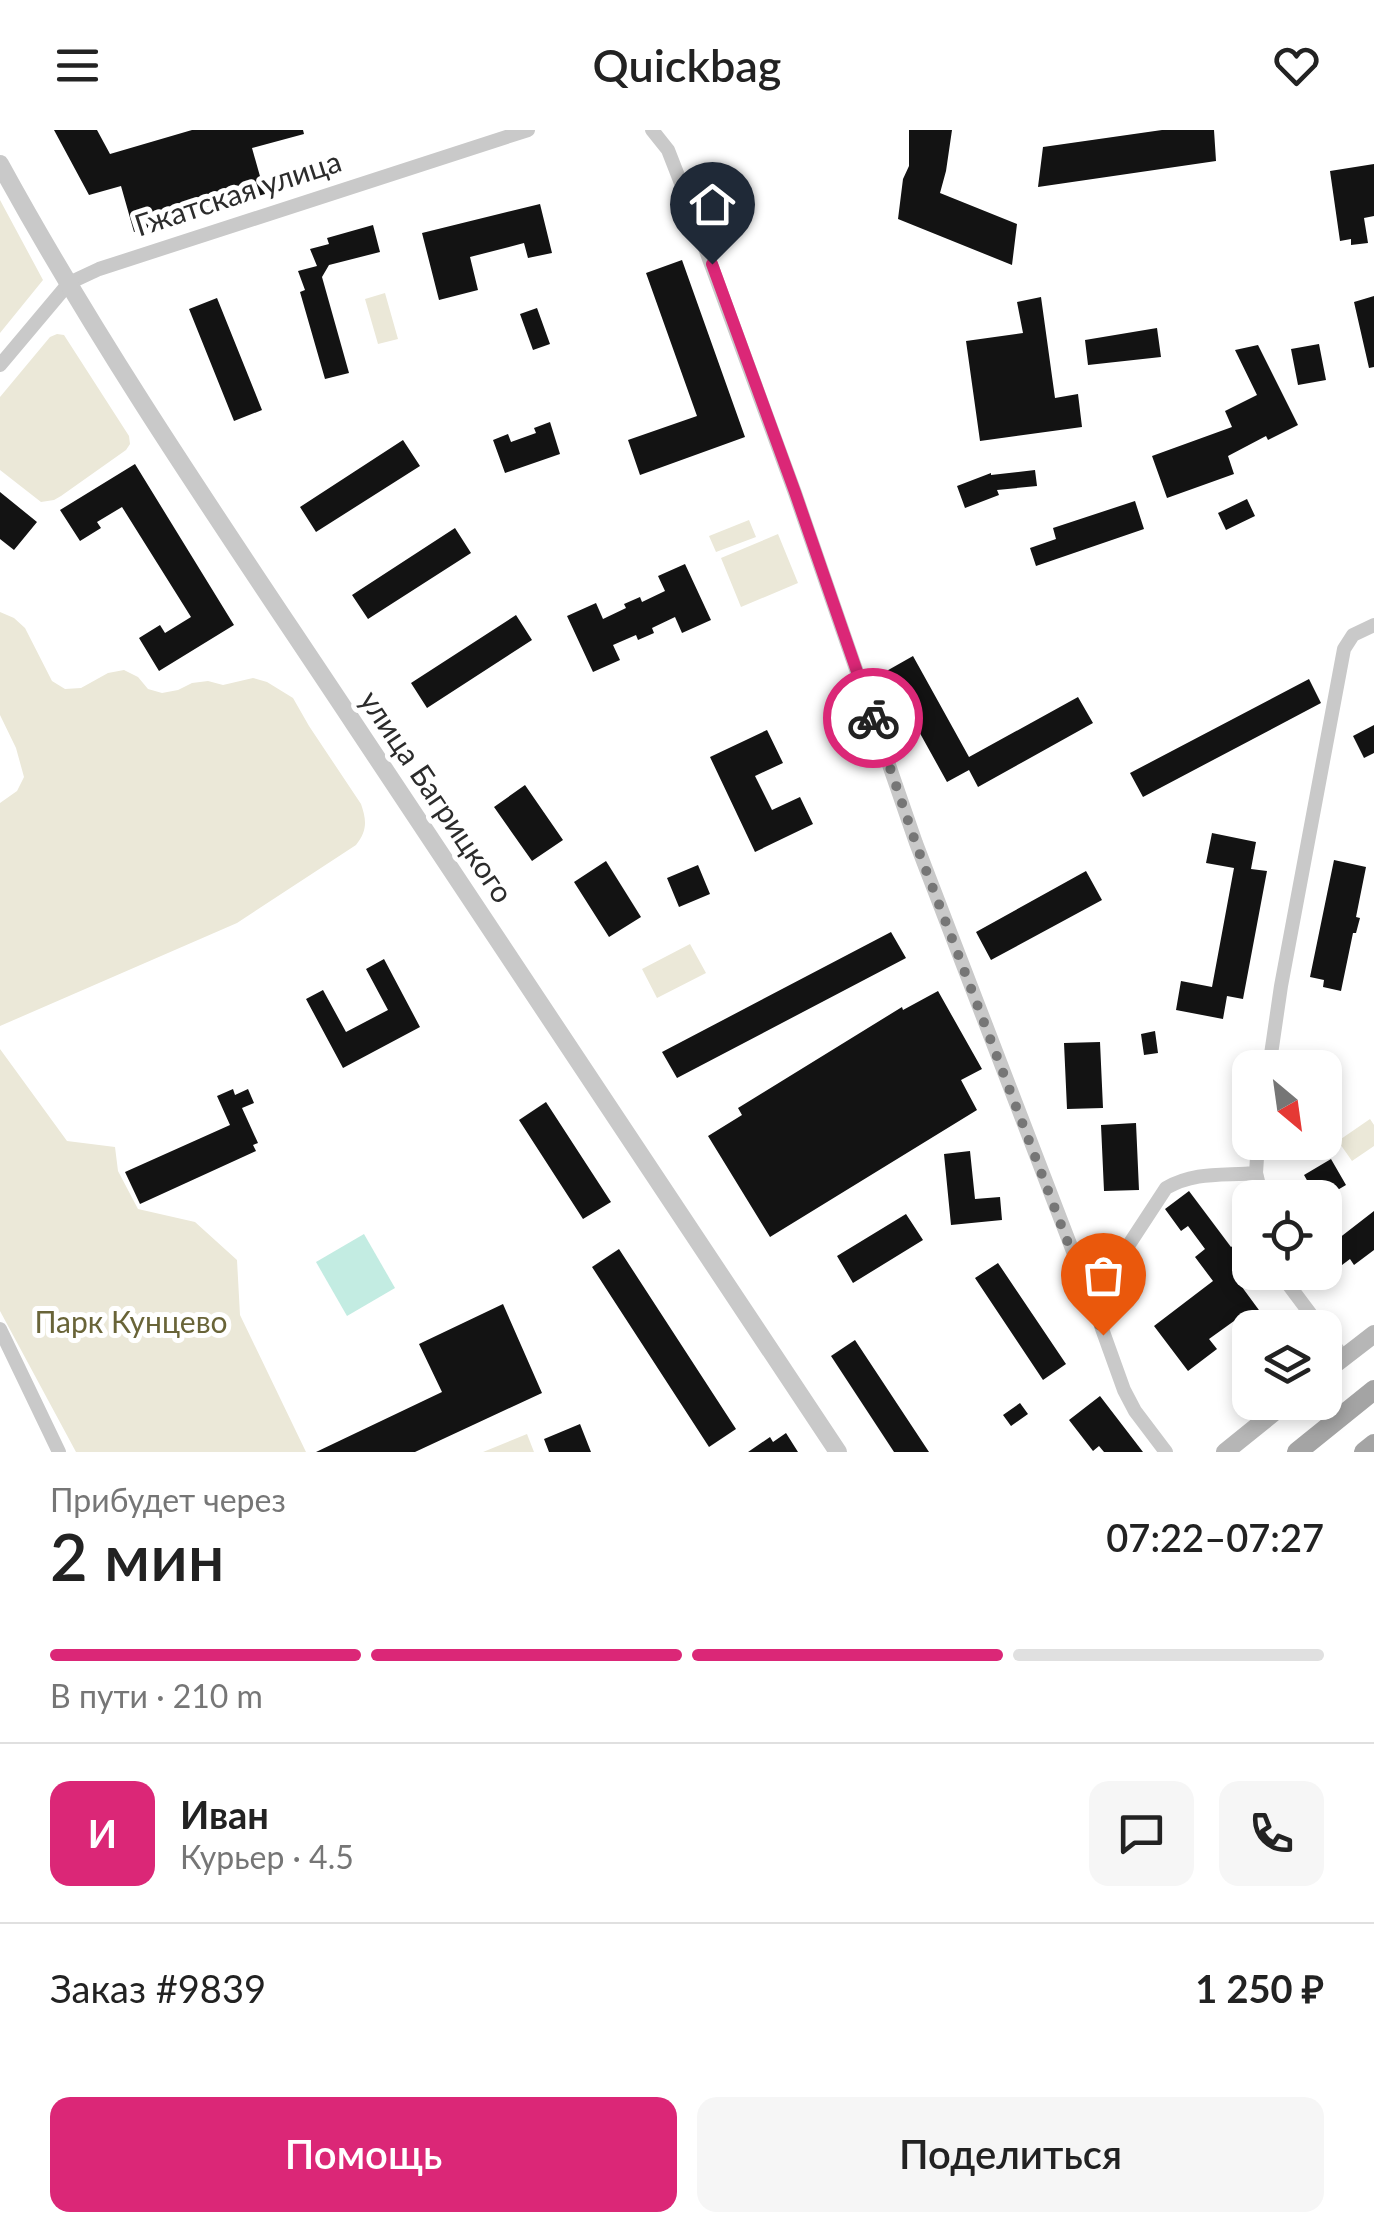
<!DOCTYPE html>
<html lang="ru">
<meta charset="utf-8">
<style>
:root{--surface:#fff;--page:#f6f6f6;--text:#222;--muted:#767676;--line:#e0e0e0;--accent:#db2777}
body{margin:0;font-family:Lato,sans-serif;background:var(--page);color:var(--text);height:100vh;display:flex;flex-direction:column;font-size:38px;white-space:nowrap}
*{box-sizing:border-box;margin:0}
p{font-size:32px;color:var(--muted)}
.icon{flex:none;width:55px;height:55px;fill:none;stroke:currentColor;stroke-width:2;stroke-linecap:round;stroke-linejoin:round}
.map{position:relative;height:1322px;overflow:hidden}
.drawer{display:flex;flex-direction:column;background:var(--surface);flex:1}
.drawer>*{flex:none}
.needle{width:65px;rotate:151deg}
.buttons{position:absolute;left:1232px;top:920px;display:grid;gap:20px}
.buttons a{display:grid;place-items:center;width:110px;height:110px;border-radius:20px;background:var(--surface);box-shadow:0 5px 15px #0003;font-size:50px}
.pin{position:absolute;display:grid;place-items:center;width:85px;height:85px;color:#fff;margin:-102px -42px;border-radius:50% 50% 50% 0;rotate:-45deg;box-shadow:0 0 10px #0007}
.pin .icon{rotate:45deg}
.courier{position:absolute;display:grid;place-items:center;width:100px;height:100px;margin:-50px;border:8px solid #db2777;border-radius:50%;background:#fff;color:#222;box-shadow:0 2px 12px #0007}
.overview em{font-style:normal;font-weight:600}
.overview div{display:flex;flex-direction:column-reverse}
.overview{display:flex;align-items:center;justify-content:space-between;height:170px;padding:0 50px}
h1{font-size:65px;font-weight:600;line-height:75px}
.bar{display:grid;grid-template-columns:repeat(4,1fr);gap:15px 10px;align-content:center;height:120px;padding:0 50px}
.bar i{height:12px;border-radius:8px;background:var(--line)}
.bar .selected{background:var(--accent)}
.bar p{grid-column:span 4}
.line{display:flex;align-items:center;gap:25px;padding:0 50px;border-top:2px solid var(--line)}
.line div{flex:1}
.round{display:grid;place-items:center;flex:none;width:105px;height:105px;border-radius:20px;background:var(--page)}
.cta{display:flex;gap:20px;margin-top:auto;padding:20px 50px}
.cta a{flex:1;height:115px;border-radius:20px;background:var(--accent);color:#fff;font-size:40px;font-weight:600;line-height:115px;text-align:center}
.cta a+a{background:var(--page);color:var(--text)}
header{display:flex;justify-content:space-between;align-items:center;height:130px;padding:0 50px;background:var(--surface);font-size:45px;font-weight:600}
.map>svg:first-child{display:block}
.green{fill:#ebe8d8}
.water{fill:#c3ece2}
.building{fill:#131313}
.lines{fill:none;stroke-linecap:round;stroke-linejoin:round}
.minor{stroke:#c9c9c9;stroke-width:14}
.tertiary{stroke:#c9c9c9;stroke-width:18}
.secondary{stroke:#b6b6b6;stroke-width:18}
.primary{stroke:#a4a4a4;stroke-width:20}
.done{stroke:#767676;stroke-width:10;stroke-dasharray:0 18}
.route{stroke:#db2777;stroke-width:12}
.labels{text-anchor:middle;stroke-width:10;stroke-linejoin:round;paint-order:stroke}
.street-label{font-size:30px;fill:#2c2c2c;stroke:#fff}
.park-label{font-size:30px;fill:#696438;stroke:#fff}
</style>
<header><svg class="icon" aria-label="menu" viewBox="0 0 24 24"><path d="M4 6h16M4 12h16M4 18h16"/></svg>Quickbag<svg class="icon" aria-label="heart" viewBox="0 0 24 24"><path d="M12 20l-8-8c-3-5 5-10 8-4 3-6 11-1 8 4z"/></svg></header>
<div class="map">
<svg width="1374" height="1322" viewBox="0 0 1374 1322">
<rect width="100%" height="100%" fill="#fff"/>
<path class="green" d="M0 70 43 150 0 203Z
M385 163 398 209 378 214 365 169Z
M57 204 64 205 129 306 130 314 126 320 61 366 54 370 41 372 0 340V267L50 207Z
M749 390 756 407 716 422 709 406Z
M778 404 798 453 741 477 721 428Z
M0 482 14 488 25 498 52 551 65 559 81 558 108 543 124 540 138 547 148 559 162 563 178 560 192 553 208 551 223 555 253 548 267 552 293 568 309 596 361 674C367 691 367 701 356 715L237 793 0 896V673L17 661 24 647 16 618 0 585Z
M690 814 706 843 657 868 642 839Z
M0 919 67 1011 115 1017 118 1041 138 1079 195 1092 237 1130 240 1185 306 1322H76L0 1181Z
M1370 989 1374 995V1016L1352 1031 1338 1011Z
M527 1304 534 1322H483Z"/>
<path class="water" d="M364 1104 395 1158 347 1186 316 1132Z"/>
<path class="building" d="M54 0H97L110 24 192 0H303L304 4 252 18 265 64 134 102 121 56 89 65Z
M909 0H952L946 41 940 63 1017 94 1012 135 898 89 903 49 909 36Z
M1162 0H1214L1216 31 1038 57 1043 17Z
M1374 34V86L1364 88 1368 113 1351 115V109L1340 111 1330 41Z
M540 74 552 123 528 128 524 113 470 127 478 160 439 170 422 103Z
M373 95 380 122 329 135 322 147 349 243 325 249 300 162 305 160 298 141 317 136 310 119 329 114 327 108Z
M682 130 745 307 640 345 628 310 697 286 646 143Z
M1374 166V237L1369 238 1354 172Z
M1041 167 1055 268 1078 264 1082 297 980 311 966 211 1023 203 1017 172Z
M217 168 262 280 234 291 189 179Z
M537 178 550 214 533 220 520 184Z
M1157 198 1161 227 1088 235 1085 210Z
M1319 214 1326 250 1298 255 1291 219Z
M1258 215 1298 295 1268 310 1266 306 1228 326 1234 344 1167 368 1152 326 1232 297 1225 281 1257 265 1235 220Z
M550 292 560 324 505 343 493 310 508 304 511 312 536 303 534 298Z
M403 310 420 336 316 402 300 377Z
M135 334 234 495 159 541 139 508 160 495 165 503 191 487 122 377 97 392 101 398 80 411 60 380Z
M1035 340 1037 356 997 360 999 365 965 378 957 356 991 343V345Z
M0 362 37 392 14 420 0 409Z
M1247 369 1255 386 1226 400 1218 383Z
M1135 371 1144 399 1036 436 1030 418 1056 409 1053 398Z
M455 398 471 423 368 489 352 465Z
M685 434 711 490 682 503 675 487 652 498 654 503 638 510 636 505 613 515 620 530 593 542 567 486 596 473 603 489 626 478 624 474 640 467 642 472 665 461 658 446Z
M516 485 532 510 427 578 411 553Z
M913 526 969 627 1078 567 1093 593 978 657 969 640 947 652 896 560 894 562 883 543Z
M1309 549 1321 573 1143 667 1130 643Z
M1374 595V623L1364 628 1353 606Z
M767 600 783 633 755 646 772 680 800 667 813 694 755 722 710 627Z
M525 655 563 710 532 731 494 677Z
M1212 703 1256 712 1251 739 1267 741 1243 869 1227 866 1223 889 1176 880 1181 851 1212 857 1234 738 1206 733Z
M1334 730 1366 737 1356 787 1360 788 1356 803H1353L1341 861 1323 857 1324 850 1310 847Z
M606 731 641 787 609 807 574 752Z
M698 735 710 764 679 777 667 748Z
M1086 741 1102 770 991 830 976 802Z
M891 802 906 828 677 948 662 922Z
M384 829 420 897 343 938 306 869 323 860 346 902 388 880 366 839Z
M938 861 982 939 961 950 977 980 770 1107 708 1006 742 985 738 978 902 877 903 880Z
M1155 901 1158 923 1144 925 1141 904Z
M1100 912 1103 978 1067 979 1064 913Z
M233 959 235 965 248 959 254 973 242 978 258 1013 253 1015 256 1021 140 1074 125 1042 230 995 217 966Z
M546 972 611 1072 583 1089 519 990Z
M1136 993 1139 1060 1104 1061 1101 995Z
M970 1021 975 1069 1000 1067 1002 1090 951 1095 944 1024Z
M1331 1029 1346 1055 1324 1068H1317L1304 1045Z
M1189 1061 1231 1117 1241 1110 1250 1122V1151L1242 1157 1267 1191 1258 1198H1250L1241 1186 1209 1209 1217 1219 1188 1241 1154 1196 1213 1151 1195 1127 1205 1119 1188 1096 1181 1101 1165 1079Z
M1374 1081V1120L1354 1135 1350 1129 1338 1138 1325 1119Z
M906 1084 923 1110 853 1153 837 1126Z
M619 1119 736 1299 709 1317 592 1137Z
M998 1133 1066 1234 1043 1250 975 1148Z
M503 1174 542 1263 415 1322H316L442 1262 419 1214Z
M855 1210 929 1322H894L831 1226Z
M1100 1266 1143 1322H1104L1099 1316 1093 1321 1069 1290Z
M1020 1273 1028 1284 1011 1296 1003 1285Z
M580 1294 591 1322H549L544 1309Z
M786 1303 798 1322H748L770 1307 773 1312Z"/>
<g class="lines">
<path class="minor" d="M652 0 668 20 684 61 795 363 916 713 1092 1171 1166 1058C1196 1041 1223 1046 1256 1043
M0 235 69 153 99 139 528 0
M1269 938 1281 856 1344 519 1353 505 1374 495
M1258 1012 1256 1043 1262 1068
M1279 1142 1321 1198
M1092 1171 1124 1260 1135 1281 1166 1322
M0 1199 59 1322
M1325 1203 1343 1227"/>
<path class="tertiary" d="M0 34C106 228 233 411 355 595 516 837 676 1080 838 1322"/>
<path class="secondary" d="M1325 1242 1374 1204
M1225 1322 1287 1272"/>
<path class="primary" d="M1297 1322 1374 1260
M1364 1322 1374 1314"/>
</g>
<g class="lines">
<path class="done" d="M873 588 916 714 1103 1205"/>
<path class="route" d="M712 134 795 362 873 588"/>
</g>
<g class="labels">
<g class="street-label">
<text transform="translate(238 64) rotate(-18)" y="10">Гжатская улица</text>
<text transform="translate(436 667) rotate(56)" y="10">улица Багрицкого</text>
</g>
<g class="park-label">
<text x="131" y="1203">Парк Кунцево</text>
</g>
</g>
</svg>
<div class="buttons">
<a><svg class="needle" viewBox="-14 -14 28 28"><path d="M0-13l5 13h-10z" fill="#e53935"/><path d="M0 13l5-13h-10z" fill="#767676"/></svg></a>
<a><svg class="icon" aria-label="locate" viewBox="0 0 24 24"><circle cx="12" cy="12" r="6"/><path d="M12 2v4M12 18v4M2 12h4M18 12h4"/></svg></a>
<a><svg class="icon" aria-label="layers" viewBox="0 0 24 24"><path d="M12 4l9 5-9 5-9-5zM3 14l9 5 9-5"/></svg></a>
</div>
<div class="pin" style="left:1103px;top:1205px;background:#ea580c"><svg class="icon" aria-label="bag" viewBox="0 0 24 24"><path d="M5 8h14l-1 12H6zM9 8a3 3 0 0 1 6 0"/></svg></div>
<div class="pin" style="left:712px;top:134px;background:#1f2937"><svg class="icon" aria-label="home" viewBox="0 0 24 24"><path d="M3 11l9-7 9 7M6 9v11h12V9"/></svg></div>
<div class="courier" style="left:873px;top:588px"><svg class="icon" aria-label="bike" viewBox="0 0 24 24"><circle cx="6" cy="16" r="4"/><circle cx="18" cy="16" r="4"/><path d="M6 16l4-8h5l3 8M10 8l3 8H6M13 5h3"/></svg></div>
</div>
<section class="drawer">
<div class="overview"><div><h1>2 мин</h1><p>Прибудет через</p></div><em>07:22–07:27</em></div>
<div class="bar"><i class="selected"></i><i class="selected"></i><i class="selected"></i><i></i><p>В пути · 210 m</p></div>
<div class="line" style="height:180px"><b class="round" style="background:var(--accent);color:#fff">И</b><div><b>Иван</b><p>Курьер · 4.5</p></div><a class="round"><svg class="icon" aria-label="chat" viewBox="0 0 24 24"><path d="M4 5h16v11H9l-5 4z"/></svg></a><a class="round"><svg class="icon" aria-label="phone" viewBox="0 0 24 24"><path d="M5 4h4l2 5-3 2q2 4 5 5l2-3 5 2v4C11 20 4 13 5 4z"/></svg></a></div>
<div class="line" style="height:130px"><div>Заказ #9839</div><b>1 250 ₽</b></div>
<div class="cta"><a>Помощь</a><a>Поделиться</a></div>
</section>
